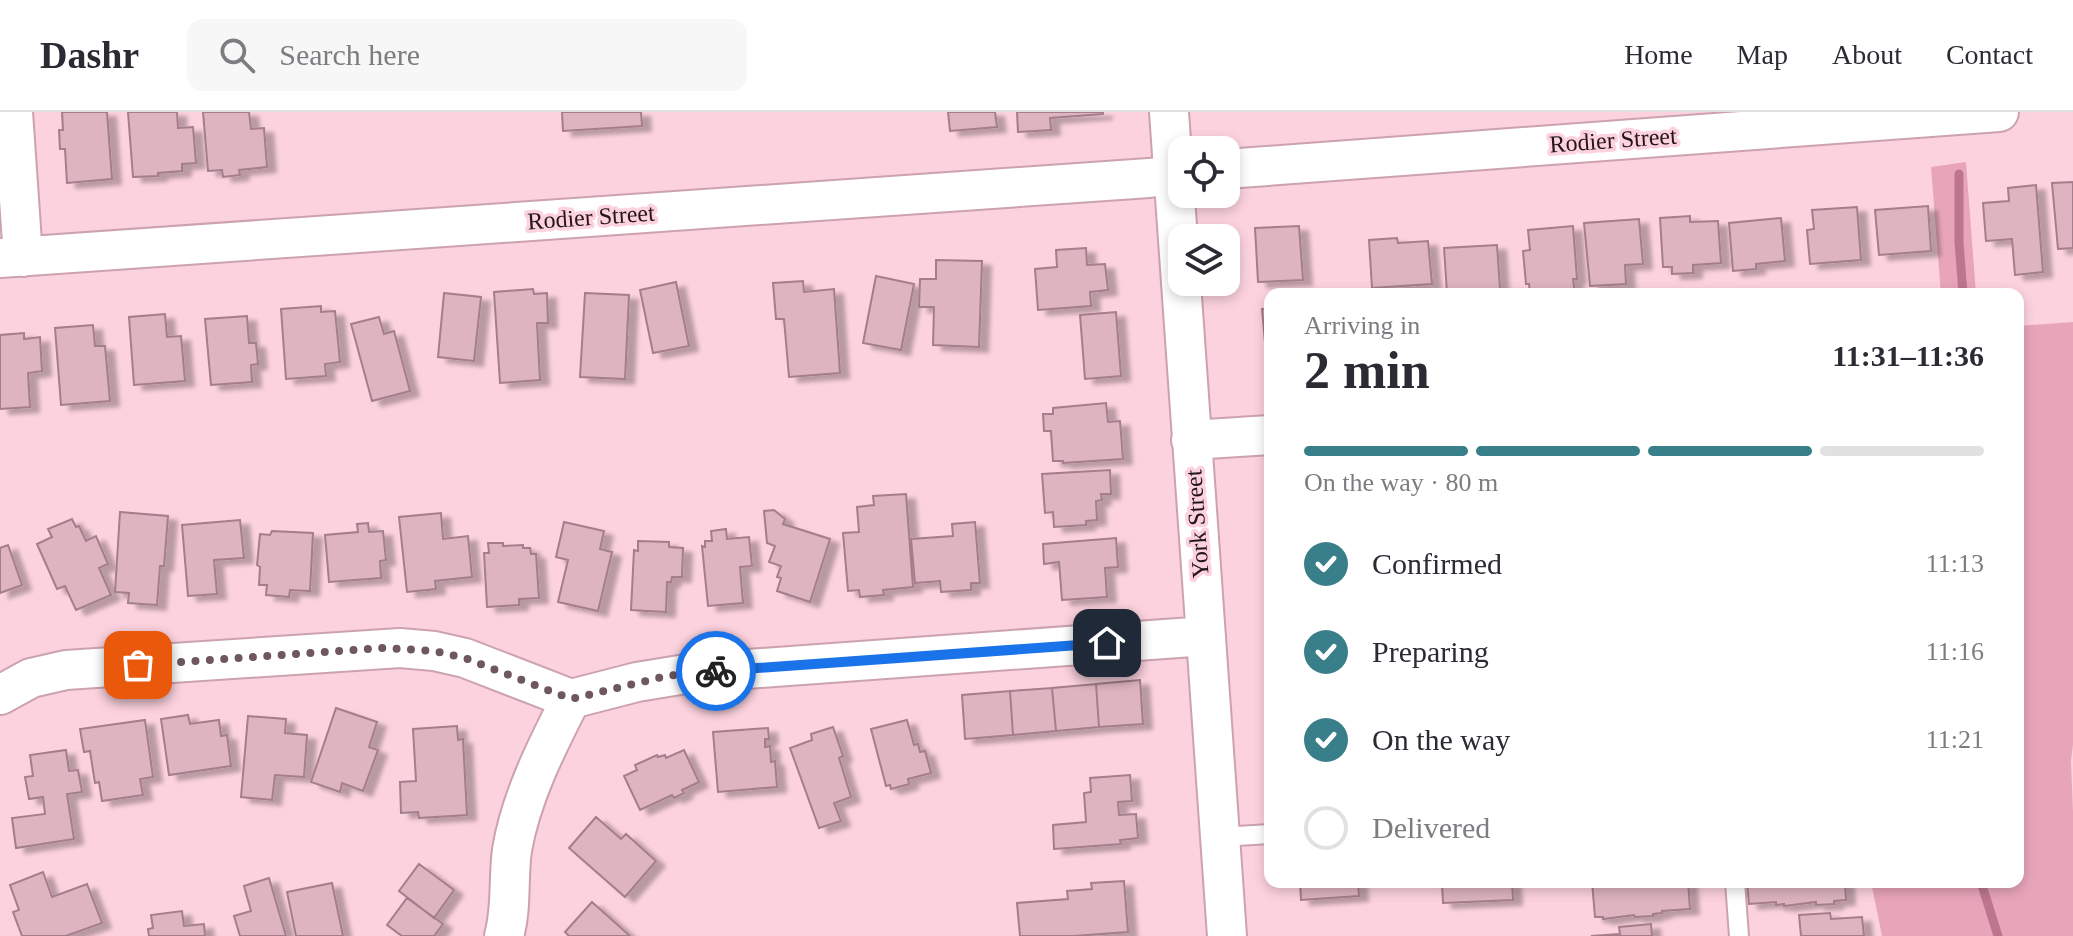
<!DOCTYPE html>
<meta charset="utf-8">
<style>
:root{--surface:#fff;--page:#f7f7f7;--text:#2b2b33;--muted:#7c7c81;--line:#e1e1e2;--accent:#397f8a}
body{margin:0;font-family:Georgia,serif;background:var(--page);color:var(--text);height:100vh;display:flex;flex-direction:column;font-size:30px;white-space:nowrap}
*{box-sizing:border-box;margin:0}
p{font-size:26px;color:var(--muted)}
.icon{flex:none;width:44px;height:44px;fill:none;stroke:currentColor;stroke-width:2;stroke-linecap:round;stroke-linejoin:round}
.map{position:relative;flex:1;overflow:hidden}
.side{position:absolute;left:1264px;top:176px;width:760px;height:600px;display:flex;flex-direction:column;background:var(--surface);border-radius:16px;box-shadow:0 4px 12px #0003}
.side>*{flex:none}
.buttons{position:absolute;left:1168px;top:24px;display:grid;gap:16px}
.buttons a{display:grid;place-items:center;width:72px;height:72px;border-radius:16px;background:var(--surface);box-shadow:0 4px 12px #0003;font-size:40px}
.pin{position:absolute;display:grid;place-items:center;width:68px;height:68px;color:#fff;margin:-34px;border-radius:16px;box-shadow:0 4px 12px #0006}
.courier{position:absolute;display:grid;place-items:center;width:80px;height:80px;margin:-40px;border:6px solid #1a73e8;border-radius:50%;background:#fff;color:#222;box-shadow:0 2px 10px #0007}
.summary em{font-style:normal;font-weight:600}
.summary div{display:flex;flex-direction:column-reverse}
.summary{display:flex;align-items:center;justify-content:space-between;height:136px;padding:0 40px}
h1{font-size:52px;font-weight:600;line-height:60px}
.bar{display:grid;grid-template-columns:repeat(4,1fr);gap:12px 8px;align-content:center;height:96px;padding:0 40px}
.bar i{height:10px;border-radius:6px;background:var(--line)}
.bar .on{background:var(--accent)}
.bar p{grid-column:span 4}
ol{padding:0 40px;list-style:none}
li{display:flex;align-items:center;gap:24px;height:88px}
li p{margin-inline-start:auto}
li .icon{padding:8px;border-radius:50%;background:var(--accent);color:#fff;stroke-width:4}
li:last-child{color:var(--muted)}
li i{width:44px;height:44px;border:4px solid var(--line);border-radius:50%}
header{display:flex;align-items:center;gap:48px;box-sizing:border-box;height:112px;padding:0 40px;background:var(--surface);border-bottom:2px solid var(--line)}
header strong{font-size:38px}
nav{display:flex;gap:44px;margin-inline-start:auto;font-size:28px}
.search{width:560px;height:72px;background:var(--page);display:flex;align-items:center;gap:20px;box-sizing:border-box;padding:0 28px;border-radius:16px;color:var(--muted);font-size:30px}
.map>svg:first-child{display:block}
.green{fill:#e8a5ba}
.lines{fill:none;stroke-linecap:round;stroke-linejoin:round}
.stream{stroke:#be768e;stroke-width:9}
.building{fill:#ddb4c0;stroke:#a47e8a;stroke-width:2;filter:url(#shadow)}
.lane-casing{stroke:#cba2ae;stroke-width:22}
.street-casing{stroke:#cba2ae;stroke-width:42}
.lane{stroke:#fff;stroke-width:18}
.street{stroke:#fff;stroke-width:38}
.done{stroke:#6f575e;stroke-width:8;stroke-dasharray:0 14.4}
.route{stroke:#1a73e8;stroke-width:10}
.labels{text-anchor:middle;stroke-width:7;stroke-linejoin:round;paint-order:stroke}
.street-label{font-size:24px;fill:#231519;stroke:#fcd2de}
</style>
<header>
<strong>Dashr</strong>
<div class="search"><svg class="icon" aria-label="search" viewBox="0 0 24 24"><circle cx="10" cy="10" r="6"/><path d="M15 15l6 6"/></svg>Search here</div>
<nav><a>Home</a><a>Map</a><a>About</a><a>Contact</a></nav>
</header>
<div class="map">
<svg width="2073" height="824" viewBox="0 0 2073 824">
<defs>
<filter id="shadow"><feDropShadow dx="9" dy="5" stdDeviation="2" flood-color="#0004"/></filter>
</defs>
<rect width="100%" height="100%" fill="#fcd2de"/>
<path class="green" d="M1966 50 1976 182H1941L1931 55Z
M2073 210V632L2071 649 2073 700V824H1882L1871 770H2018V214Z"/>
<g class="lines">
<path class="stream" d="M1959 62V130L1963 182
M1981 770 1998 824"/>
</g>
<path class="building" d="M62 0H107L112 67 67 71 65 37H60L59 18H63Z
M128 0H177L178 16 193 15 196 51 182 52V59L158 61V64L133 65Z
M203 0H249L251 17 264 16 267 55 239 58 240 63 223 65 222 58 208 59Z
M562 0H641L642 14 563 19Z
M948 0H995L997 15 950 19Z
M1017 0H1103V2L1050 6 1051 18 1018 20Z
M2073 70V136L2058 137 2052 71Z
M2036 73 2043 160 2015 163 2012 127 1986 129 1983 91 2009 89 2008 76Z
M1928 94 1931 139 1879 143 1875 98Z
M1857 95 1861 148 1810 152 1807 118 1814 117 1812 98Z
M1690 104V110L1718 109 1721 151 1693 153V161L1672 162V155H1663L1660 106Z
M1781 106 1785 149 1756 152V157L1733 159 1729 111Z
M1639 107 1643 152 1625 153 1626 172 1590 174 1584 111Z
M1299 114 1303 168 1258 170 1255 116Z
M1573 114 1577 167H1573L1575 182H1530L1529 172H1526L1523 139 1530 138 1528 118Z
M1397 126 1398 131 1428 129 1432 172 1372 176 1369 128Z
M1497 133 1500 177 1447 181 1444 136Z
M1086 136 1087 153 1105 152 1108 178 1090 180 1091 194 1038 198 1035 157 1057 155 1056 138Z
M936 148 982 149 979 235 933 233 934 195H919L920 167H936Z
M876 164 914 172 901 238 863 231Z
M803 169 804 180 834 177 840 261 789 265 784 207H776L773 171Z
M676 170 689 234 653 241 640 178Z
M533 177 534 182 547 181 548 211H537L540 268 500 271 494 180Z
M444 181 481 185 474 249 438 245Z
M585 181 629 183 625 267 580 265Z
M321 194V200L335 199 340 250 325 252 326 264 286 267 281 197Z
M1262 197H1270V242H1266Z
M1116 200 1121 264 1085 267 1080 203Z
M165 202 167 225 181 224 185 269 134 273 129 205Z
M247 204 249 231H256L258 252 251 253 252 270 211 273 205 207Z
M379 205 384 222 394 219 410 279 372 289 351 212Z
M93 213 95 234H105L110 289 61 293 55 216Z
M24 221V227L40 225 42 259 28 261 30 295 0 297V223Z
M1106 291 1108 310 1120 309 1123 347 1063 351V349H1053L1051 319H1044L1043 302H1053V296Z
M1110 358 1111 382H1101L1102 388 1096 389 1097 408 1086 409V413L1054 415 1053 400 1045 401 1042 362Z
M906 382 913 475 883 478 884 483 860 485 859 478 848 479 843 421 859 420 857 395 874 393 873 384Z
M774 398 785 407 783 412 830 427 810 490 777 479 781 466 777 465 781 454 769 450 775 434 767 431 764 399Z
M120 400 168 404 164 454H160L157 493 128 491 129 481 115 480Z
M441 401 443 427 468 424 472 465 435 469 436 477 407 480 399 405Z
M72 407 76 415 79 414 86 429 96 424 108 452 99 456 111 483 76 498 65 474 57 477 37 432 52 425 48 417Z
M240 408 244 446 214 448 217 482 188 484 182 413Z
M564 410 604 419 600 437 612 440 598 499 558 490 568 448 556 445Z
M975 410 980 471H971V478L941 480 940 469 915 471 911 427 953 424 952 412Z
M368 411 369 420 383 419 386 448 380 449 381 466 329 470 325 423 358 420 357 412Z
M726 417 727 427 749 425 752 454 740 455 743 491 708 494 702 434 705 435V429H712L711 419Z
M272 419 313 421 310 479 290 478 289 485 266 483 267 473H259L260 455 257 453 260 422 270 423Z
M1116 426 1118 455 1105 456 1107 485 1062 488 1059 450 1044 452 1043 432Z
M638 429 669 430V435L683 436 682 465H672L671 470H667L666 500 631 498 634 438 638 439Z
M488 431H503V434L523 433V436H530L531 442H536L539 486 519 487V493L487 495 484 441H489Z
M8 433 22 473 0 481V436Z
M1140 568 1143 612 1099 615 1096 572Z
M1096 572 1099 615 1056 619 1052 576Z
M1052 576 1056 619 1013 623 1010 579Z
M1010 579 1013 623 965 627 962 583Z
M336 596 377 610 369 635 378 638 363 679 342 671 340 680 311 670Z
M188 603 190 612 219 608 221 624 227 623 231 654 169 663 161 607Z
M248 604 286 607 285 621 307 623 304 665 275 663 272 688 241 685Z
M145 608 153 665 140 667 143 683 102 689 99 670 95 671 90 639 84 640 80 617Z
M907 608 914 633 918 632 920 640 925 639 931 661 908 667 909 672 891 677 890 673 886 674 871 617Z
M457 614 458 628 463 627 467 703 419 706 418 700 401 701 400 670 416 669 413 617Z
M833 615 843 644 839 646 851 685 834 691 841 709 819 716 790 636 812 628 811 622Z
M768 616 769 627H765V635L770 634 771 650 775 649 777 675 718 680 713 620Z
M66 638 69 659 78 658 82 680 67 682 74 727 16 736 12 706 45 702 43 685 29 687 25 665 33 664 30 643Z
M684 638 699 670 682 678 684 681 674 686 672 683 640 698 624 664 637 658 635 653 657 643 658 645 665 643 666 646Z
M1130 663 1132 689 1118 690 1119 703 1136 702 1138 726 1120 728 1121 732 1054 737 1053 713 1086 710 1084 681 1091 680 1090 666Z
M596 705 621 727 626 722 656 749 625 785 569 736Z
M419 752 454 778 434 806 399 779Z
M43 760 52 785 87 772 102 811 66 824H22L13 800 19 798 10 773Z
M269 766 286 824H240L234 804 251 799 244 774Z
M1124 769 1128 820 1074 824H1020L1017 791 1068 787 1067 779 1092 777 1091 771Z
M1300 770H1358L1359 784 1301 788Z
M1435 770H1512L1513 788 1443 791 1442 772H1435Z
M1592 770H1688L1690 797 1662 799V801L1653 802V804L1635 805 1634 803 1603 807V805H1595Z
M1747 770H1845L1846 788 1834 789V792L1816 793V790L1784 794V792L1776 793V790L1749 792Z
M332 771 343 824H296L287 780Z
M407 786 443 812 434 824H402L387 813Z
M592 790 630 824H569L565 820Z
M182 799 184 814 204 812 205 824H149L148 817 153 816 151 803Z
M1830 801 1831 807 1862 805 1864 824H1801L1799 803Z
M1651 812 1652 824H1591L1620 822 1619 815Z"/>
<g class="lines">
<defs>
<path id="lane" d="M1220 725 1270 722
M1735 770 1739 824"/>
<path id="street" d="M13 0 23 145
M1169 0 1227 824
M1226 57 1999 0
M0 146 1149 66 1182 62
M1191 328 1270 323
M0 583 31 566 66 558 400 536 434 539 465 546 571 587 637 570 692 561 1206 524
M504 824C512 796 508 766 512 738 521 685 547 634 571 587"/>
</defs>
<use href="#lane" class="lane-casing"/>
<use href="#street" class="street-casing"/>
<use href="#lane" class="lane"/>
<use href="#street" class="street"/>
</g>
<g class="lines">
<path class="done" d="M138 553 384 536 434 539 465 546 571 587 667 564 716 559"/>
<path class="route" d="M716 559 1107 531"/>
</g>
<g class="labels">
<g class="street-label">
<text transform="translate(1613 28) rotate(-4)" y="8">Rodier Street</text>
<text transform="translate(591 105) rotate(-4)" y="8">Rodier Street</text>
<text transform="translate(1197 412) rotate(-94)" y="8">York Street</text>
</g>
</g>
</svg>
<div class="buttons">
<a><svg class="icon" aria-label="locate" viewBox="0 0 24 24"><circle cx="12" cy="12" r="6"/><path d="M12 2v4M12 18v4M2 12h4M18 12h4"/></svg></a>
<a><svg class="icon" aria-label="layers" viewBox="0 0 24 24"><path d="M12 4l9 5-9 5-9-5zM3 14l9 5 9-5"/></svg></a>
</div>
<div class="pin" style="left:138px;top:553px;background:#ea580c"><svg class="icon" aria-label="bag" viewBox="0 0 24 24"><path d="M5 8h14l-1 12H6zM9 8a3 3 0 0 1 6 0"/></svg></div>
<div class="pin" style="left:1107px;top:531px;background:#1f2937"><svg class="icon" aria-label="home" viewBox="0 0 24 24"><path d="M3 11l9-7 9 7M6 9v11h12V9"/></svg></div>
<div class="courier" style="left:716px;top:559px"><svg class="icon" aria-label="bike" viewBox="0 0 24 24"><circle cx="6" cy="16" r="4"/><circle cx="18" cy="16" r="4"/><path d="M6 16l4-8h5l3 8M10 8l3 8H6M13 5h3"/></svg></div>
<section class="side">
<div class="summary"><div><h1>2 min</h1><p>Arriving in</p></div><em>11:31–11:36</em></div>
<div class="bar"><i class="on"></i><i class="on"></i><i class="on"></i><i></i><p>On the way · 80 m</p></div>
<ol>
<li><svg class="icon" aria-label="check" viewBox="0 0 24 24"><path d="M5 12l5 5 9-10"/></svg>Confirmed<p>11:13</p></li>
<li><svg class="icon" aria-label="check" viewBox="0 0 24 24"><path d="M5 12l5 5 9-10"/></svg>Preparing<p>11:16</p></li>
<li><svg class="icon" aria-label="check" viewBox="0 0 24 24"><path d="M5 12l5 5 9-10"/></svg>On the way<p>11:21</p></li>
<li><i></i>Delivered</li>
</ol>
</section>
</div>
